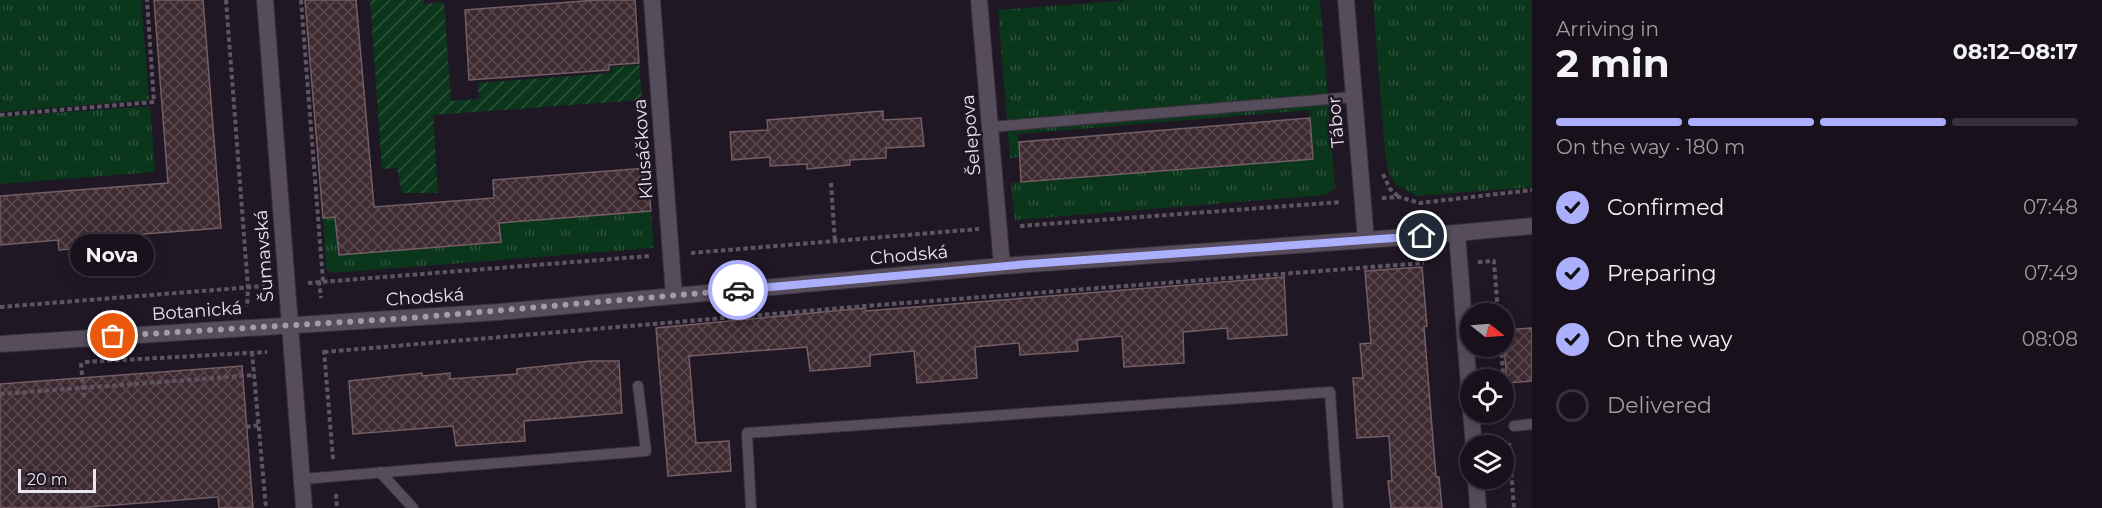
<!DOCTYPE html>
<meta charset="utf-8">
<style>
:root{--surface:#18111c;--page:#211a25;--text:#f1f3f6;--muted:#9f9da3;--line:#36313b;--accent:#acaffb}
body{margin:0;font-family:Montserrat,sans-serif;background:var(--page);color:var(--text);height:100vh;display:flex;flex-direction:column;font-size:22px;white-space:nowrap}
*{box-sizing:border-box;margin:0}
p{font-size:20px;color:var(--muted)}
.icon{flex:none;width:33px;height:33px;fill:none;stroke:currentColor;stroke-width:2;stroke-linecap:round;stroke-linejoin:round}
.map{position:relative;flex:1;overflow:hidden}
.details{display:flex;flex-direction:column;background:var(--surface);width:570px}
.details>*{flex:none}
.needle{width:39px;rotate:107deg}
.buttons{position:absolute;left:1460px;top:303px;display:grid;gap:12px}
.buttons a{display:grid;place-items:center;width:54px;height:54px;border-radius:50%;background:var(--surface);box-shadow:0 3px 15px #0003,0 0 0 2px var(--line);font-size:30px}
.scale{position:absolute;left:18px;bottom:15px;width:78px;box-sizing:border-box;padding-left:6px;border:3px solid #ebe4ee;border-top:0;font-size:16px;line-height:21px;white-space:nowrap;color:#ebe4ee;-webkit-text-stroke:4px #201725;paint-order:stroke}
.pin{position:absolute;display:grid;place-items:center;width:51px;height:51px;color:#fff;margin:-26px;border:3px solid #fff;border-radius:50%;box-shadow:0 2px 6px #0007}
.courier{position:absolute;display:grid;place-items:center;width:60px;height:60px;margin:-30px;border:4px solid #acaffb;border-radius:50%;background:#fff;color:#222;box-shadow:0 2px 8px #0007}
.bubble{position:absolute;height:42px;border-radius:21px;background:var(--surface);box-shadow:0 3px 15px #0003,0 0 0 2px var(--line);font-size:20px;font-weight:700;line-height:42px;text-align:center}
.headline em{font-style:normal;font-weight:700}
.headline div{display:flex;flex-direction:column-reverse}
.headline{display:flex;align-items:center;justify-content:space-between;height:102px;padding:0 24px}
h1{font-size:39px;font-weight:700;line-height:45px}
.bar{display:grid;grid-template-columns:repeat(4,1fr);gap:9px 6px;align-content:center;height:72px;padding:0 24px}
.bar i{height:8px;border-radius:4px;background:var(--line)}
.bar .current{background:var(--accent)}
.bar p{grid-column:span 4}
ol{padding:0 24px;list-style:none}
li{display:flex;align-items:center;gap:18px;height:66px}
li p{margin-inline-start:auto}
li .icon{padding:6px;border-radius:50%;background:var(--accent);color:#111;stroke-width:4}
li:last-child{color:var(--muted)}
li i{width:33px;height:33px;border:3px solid var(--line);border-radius:50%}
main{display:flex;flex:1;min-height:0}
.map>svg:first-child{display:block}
.grass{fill:url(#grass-tufts)}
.garden{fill:url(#garden-furrows)}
.building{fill:url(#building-cross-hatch);stroke:#745e65;stroke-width:1.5}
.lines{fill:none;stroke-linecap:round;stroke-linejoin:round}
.service-casing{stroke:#37313b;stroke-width:12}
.minor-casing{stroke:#37313b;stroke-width:18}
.tertiary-casing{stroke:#37313b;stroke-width:18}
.path{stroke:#5e5562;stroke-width:4;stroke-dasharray:4.5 3;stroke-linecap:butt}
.service{stroke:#564c5c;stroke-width:10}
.minor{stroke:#564c5c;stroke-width:16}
.tertiary{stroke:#564c5c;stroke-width:16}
.done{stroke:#a49ca8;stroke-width:6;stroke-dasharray:0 10.8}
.route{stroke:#acaffb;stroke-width:8}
.labels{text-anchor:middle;stroke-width:5;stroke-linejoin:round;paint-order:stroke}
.street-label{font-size:18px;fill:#ebe4ee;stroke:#201725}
</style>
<main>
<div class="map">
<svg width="1532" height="508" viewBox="0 0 1532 508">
<defs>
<pattern id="grass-tufts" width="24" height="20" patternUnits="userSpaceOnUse" patternTransform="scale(1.5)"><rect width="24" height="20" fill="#0a361b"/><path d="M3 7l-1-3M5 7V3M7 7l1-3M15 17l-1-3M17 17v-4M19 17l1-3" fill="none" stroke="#2e533c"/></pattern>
<pattern id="garden-furrows" width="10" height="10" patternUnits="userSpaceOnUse" patternTransform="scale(1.5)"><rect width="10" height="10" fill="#0a361b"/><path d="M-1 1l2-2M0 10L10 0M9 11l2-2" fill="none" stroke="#2e533c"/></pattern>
<pattern id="building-cross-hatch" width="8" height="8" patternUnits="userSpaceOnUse" patternTransform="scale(1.5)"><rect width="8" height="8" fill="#3e2b31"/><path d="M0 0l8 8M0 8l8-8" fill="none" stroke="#5a4a4f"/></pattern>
</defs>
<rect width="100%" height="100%" fill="#201725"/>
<path class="grass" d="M0 0H141L149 100 0 112Z
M1131 0H1320L1335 188 1325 195 1015 220 1011 183 1313 158 1309 110 1018 134 1020 157 1010 158 998 10Z
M1373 0H1532V187L1416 196 1395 184 1389 172 1385 153Z
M150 106 155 172 0 184V117Z
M651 211 654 248 333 273 326 269 323 218 335 217 339 255 500 242 499 223Z"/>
<path class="garden" d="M370 0H424V4L444 2 451 101 479 99 478 83 612 73V67L638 65 639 62 642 100 433 115 438 193H402L397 168 382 169Z"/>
<path class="building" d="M154 0H203L221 228 130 235 131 244 59 250 58 240 0 245V196L168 183Z
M305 0H356L374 207 494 198 493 180 647 168 651 211 499 223 501 242 339 255 335 217 323 218Z
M597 0H635L639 63 609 65V70L469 80 465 10Z
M883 111V120L921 118 924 146 886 148V158L850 160V165L807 169V164L770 166V157L732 160 730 132 768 130 767 120Z
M1310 118 1313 159 1021 182 1019 142Z
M1422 267 1427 326 1424 327 1436 477H1439L1442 508H1391L1388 481H1392L1389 436 1357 438 1353 378H1363L1360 344 1371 343 1365 271Z
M1284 277 1287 335 1228 339 1227 328 1183 332 1184 363 1124 367 1122 336 1077 340 1078 351 1020 355 1019 343 975 347 977 378 917 383 914 351 870 355V366L810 371 807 347 689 356 696 443 729 441 731 471 668 476 656 328 865 308 866 311Z
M1532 328V381L1507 383 1503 330Z
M591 361H619L622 413 524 421 525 441 456 446 453 426 353 434 349 381 422 373V376L450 373V379L517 374V369Z
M242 366 253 508H219L218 497 77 508H0V384Z"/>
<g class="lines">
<defs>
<path id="service" d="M990 127 1354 97
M1514 426 1532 424
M380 472 413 508
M302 479 646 451 638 386
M751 508 747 433 1330 392 1338 508"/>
<path id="minor" d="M265 0 304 508
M652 0 674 296
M979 0 1002 266
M1457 233 1532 226
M0 344 499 312 1002 266 1366 240"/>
<path id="tertiary" d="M1346 0 1366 240 1457 233 1470 399
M1471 412 1474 446
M1476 478 1478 508"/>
</defs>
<use href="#service" class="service-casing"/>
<use href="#minor" class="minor-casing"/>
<use href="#tertiary" class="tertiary-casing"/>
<path class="path" d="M226 0 248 288 247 307
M301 0 323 281
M0 115 154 102 147 0
M1383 174 1390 189 1399 197
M831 183 835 242
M1382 198 1399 197 1420 203 1532 190
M1020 226 1341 202
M691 253 979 229
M1478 262 1494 261 1498 314
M319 281 321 298
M308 283 650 256
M0 307 265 286
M1501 346 1506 412
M324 350 333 459
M252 352 266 508
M324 352 865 306 1424 263
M85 362 267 352
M81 363 84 399
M0 394 255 375
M246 427 259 425
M1509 443 1514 508
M336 494 337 508"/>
<use href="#service" class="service"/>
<use href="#minor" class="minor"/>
<use href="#tertiary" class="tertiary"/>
</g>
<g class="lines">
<path class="done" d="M113 336 410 318 738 290"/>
<path class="route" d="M738 290 1028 264 1422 236"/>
</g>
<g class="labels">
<g class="street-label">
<text transform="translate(1336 122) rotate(-95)" y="6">Tábor</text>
<text transform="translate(971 135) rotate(-95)" y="6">Šelepova</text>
<text transform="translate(643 149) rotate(-94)" y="6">Klusáčkova</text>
<text transform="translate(909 255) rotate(-5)" y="6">Chodská</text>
<text transform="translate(264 256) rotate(-94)" y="6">Šumavská</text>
<text transform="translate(425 297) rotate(-4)" y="6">Chodská</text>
<text transform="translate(197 311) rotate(-4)" y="6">Botanická</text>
</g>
</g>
</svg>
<div class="buttons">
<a><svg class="needle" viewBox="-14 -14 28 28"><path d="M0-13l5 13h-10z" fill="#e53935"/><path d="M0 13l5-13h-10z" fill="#9f9da3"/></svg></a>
<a><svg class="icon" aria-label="locate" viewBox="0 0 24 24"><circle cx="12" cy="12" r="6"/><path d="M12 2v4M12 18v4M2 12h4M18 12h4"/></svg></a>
<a><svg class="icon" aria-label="layers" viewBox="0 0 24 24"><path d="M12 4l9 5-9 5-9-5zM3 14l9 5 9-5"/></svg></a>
</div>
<div class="scale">20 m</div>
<div class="pin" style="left:113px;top:336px;background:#ea580c"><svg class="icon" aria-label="bag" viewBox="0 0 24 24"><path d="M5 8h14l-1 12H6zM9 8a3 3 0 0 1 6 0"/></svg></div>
<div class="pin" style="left:1422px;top:236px;background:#1f2937"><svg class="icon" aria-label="home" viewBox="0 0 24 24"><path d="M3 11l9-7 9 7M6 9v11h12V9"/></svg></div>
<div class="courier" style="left:738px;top:290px"><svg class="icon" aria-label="car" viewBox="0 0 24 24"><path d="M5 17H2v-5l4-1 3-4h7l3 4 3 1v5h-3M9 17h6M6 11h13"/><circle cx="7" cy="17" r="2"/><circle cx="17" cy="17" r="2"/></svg></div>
<div class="bubble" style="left:70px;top:234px;width:84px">Nova</div>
</div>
<section class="details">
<div class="headline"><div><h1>2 min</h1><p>Arriving in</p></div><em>08:12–08:17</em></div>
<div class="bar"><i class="current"></i><i class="current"></i><i class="current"></i><i></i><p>On the way · 180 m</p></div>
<ol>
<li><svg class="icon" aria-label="check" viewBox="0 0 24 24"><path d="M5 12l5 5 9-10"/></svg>Confirmed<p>07:48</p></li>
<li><svg class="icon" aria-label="check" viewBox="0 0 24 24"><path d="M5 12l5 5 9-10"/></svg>Preparing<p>07:49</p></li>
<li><svg class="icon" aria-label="check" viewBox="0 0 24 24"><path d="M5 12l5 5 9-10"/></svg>On the way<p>08:08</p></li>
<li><i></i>Delivered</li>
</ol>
</section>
</main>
